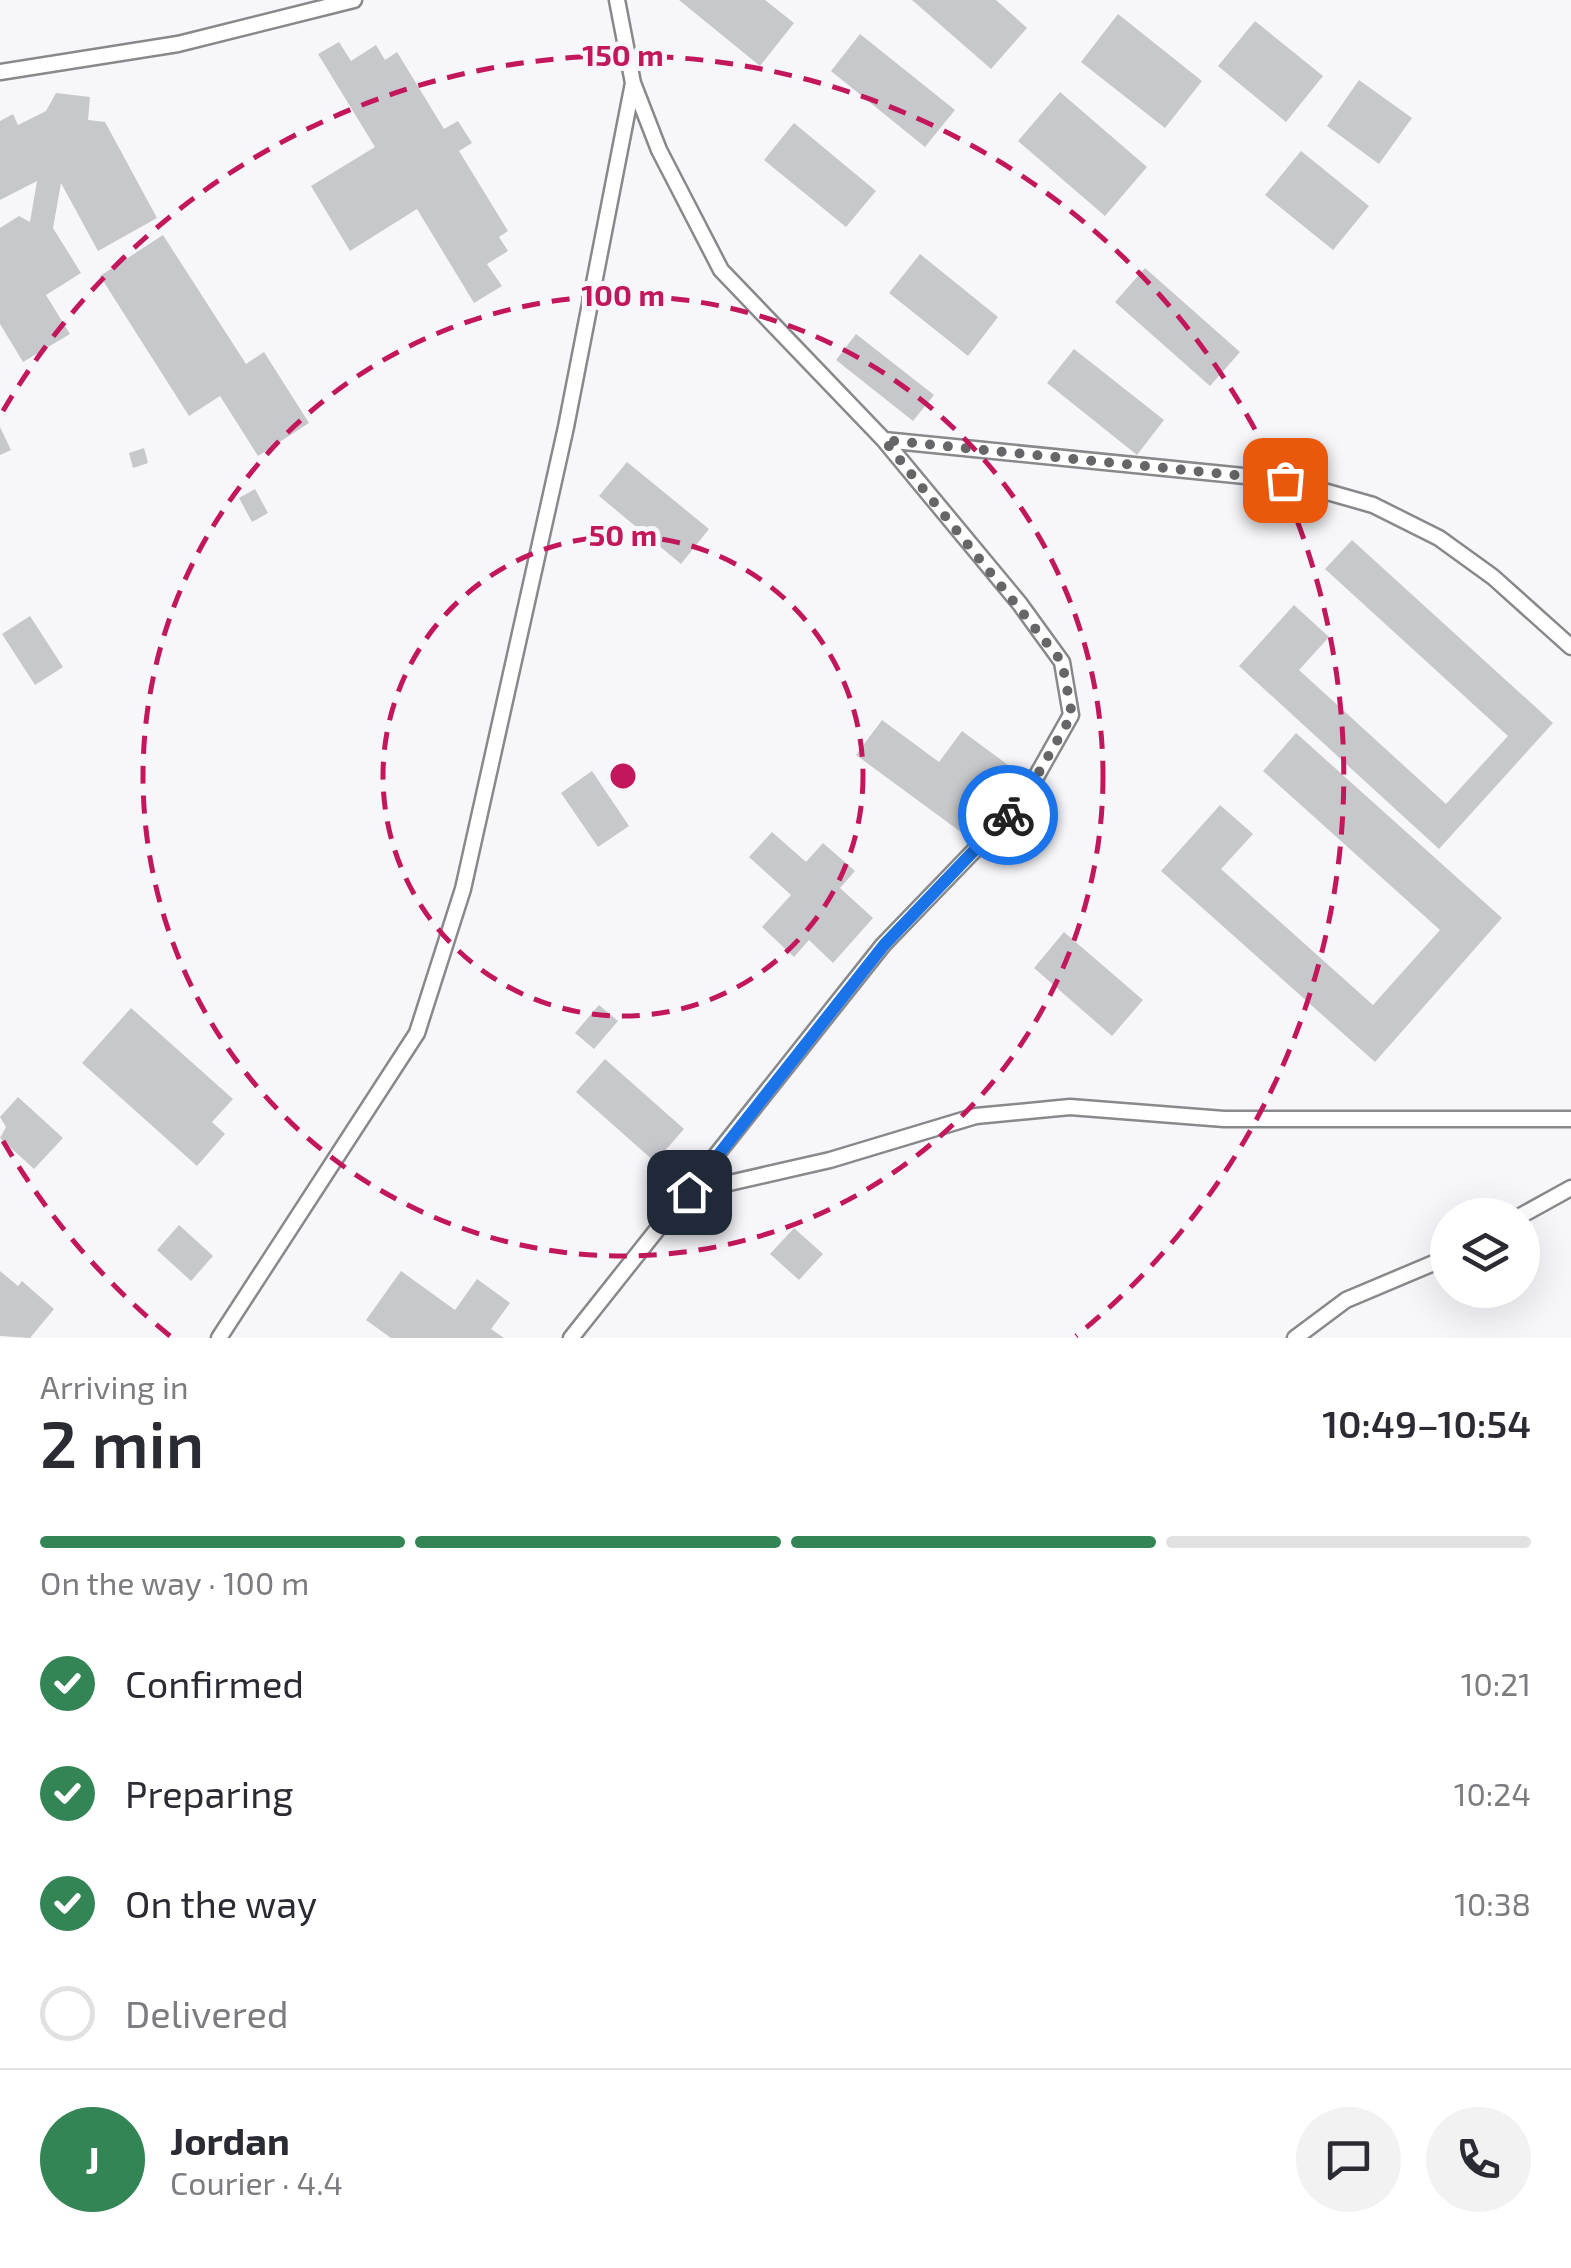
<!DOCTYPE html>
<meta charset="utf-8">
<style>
:root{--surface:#fff;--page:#f2f2f3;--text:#2b2b33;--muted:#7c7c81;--line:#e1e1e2;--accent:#348556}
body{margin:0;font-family:"Exo 2",sans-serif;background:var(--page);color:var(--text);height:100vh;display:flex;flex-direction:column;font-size:38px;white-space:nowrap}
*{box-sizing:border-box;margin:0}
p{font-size:32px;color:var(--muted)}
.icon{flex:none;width:55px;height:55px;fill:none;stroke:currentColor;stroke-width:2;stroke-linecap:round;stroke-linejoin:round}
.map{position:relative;height:1338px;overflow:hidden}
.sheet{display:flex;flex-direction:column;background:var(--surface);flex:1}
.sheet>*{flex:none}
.tools{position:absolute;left:1430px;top:1198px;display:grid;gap:20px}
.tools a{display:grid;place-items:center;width:110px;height:110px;border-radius:50%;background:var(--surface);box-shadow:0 10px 40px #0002;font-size:50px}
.pin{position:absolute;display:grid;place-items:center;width:85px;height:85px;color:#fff;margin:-42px;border-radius:20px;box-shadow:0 5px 15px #0006}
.courier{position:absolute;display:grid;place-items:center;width:100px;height:100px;margin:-50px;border:8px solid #1a73e8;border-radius:50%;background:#fff;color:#222;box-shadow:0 2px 12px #0007}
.summary em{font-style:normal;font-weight:600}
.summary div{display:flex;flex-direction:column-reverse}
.summary{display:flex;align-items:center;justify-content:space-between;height:170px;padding:0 40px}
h1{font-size:65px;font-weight:600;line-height:75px}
.bar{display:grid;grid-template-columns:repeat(4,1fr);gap:15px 10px;align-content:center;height:120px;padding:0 40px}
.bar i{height:12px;border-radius:8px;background:var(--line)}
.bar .on{background:var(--accent)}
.bar p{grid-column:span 4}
.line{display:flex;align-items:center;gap:25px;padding:0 40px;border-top:2px solid var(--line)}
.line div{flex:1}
.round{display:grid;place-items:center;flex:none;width:105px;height:105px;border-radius:52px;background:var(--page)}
ol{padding:0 40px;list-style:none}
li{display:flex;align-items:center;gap:30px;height:110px}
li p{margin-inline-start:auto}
li .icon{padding:10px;border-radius:50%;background:var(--accent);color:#fff;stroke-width:4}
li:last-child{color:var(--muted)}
li i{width:55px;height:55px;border:5px solid var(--line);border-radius:50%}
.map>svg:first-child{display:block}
.building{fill:#c7c8cb}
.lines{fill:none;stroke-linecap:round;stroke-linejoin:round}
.service-casing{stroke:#88898b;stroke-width:19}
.service{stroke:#fff;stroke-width:14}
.done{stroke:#666668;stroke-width:10;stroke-dasharray:0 18}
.route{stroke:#1a73e8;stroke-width:12}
.ring{fill:none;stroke:#c2185b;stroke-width:5;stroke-dasharray:18 12}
.centre{fill:#c2185b;stroke:#f7f7fb;stroke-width:5}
.ring-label{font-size:30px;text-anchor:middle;font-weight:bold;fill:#c2185b;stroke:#f7f7fb;stroke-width:10;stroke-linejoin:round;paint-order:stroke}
</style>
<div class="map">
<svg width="1571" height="1338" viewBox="0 0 1571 1338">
<rect width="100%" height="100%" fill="#f7f7fb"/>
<path class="building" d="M679 0H765L794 23 760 66Z
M912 0H996L1027 28 991 69Z
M1118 14 1202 81 1165 128 1081 62Z
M1255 21 1323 76 1286 122 1218 66Z
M860 34 955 110 925 147 831 71Z
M339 42 351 61 376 45 385 60 397 52 444 129 458 121 472 143 459 151 508 231 499 237 508 251 487 264 502 286 474 303 417 209 350 251 311 186 375 147 318 54Z
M1359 80 1412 118 1379 164 1327 126Z
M1060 92 1147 167 1105 216 1018 141Z
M56 93 90 97 88 120 105 122 157 218 98 251 61 183 53 228 81 273 46 295 70 334 23 362 0 324V228L19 216 30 222 37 181 0 200V121L13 114 18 125 46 111Z
M794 123 876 191 846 227 764 160Z
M1301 151 1369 206 1333 250 1265 195Z
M163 235 246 364 264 352 309 423 258 456 220 396 189 416 100 276Z
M920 254 998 317 968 356 889 293Z
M1145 268 1240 352 1210 386 1115 302Z
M856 334 934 395 913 421 836 360Z
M1074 349 1164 420 1137 455 1047 383Z
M0 427 11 450 0 455Z
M144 448 148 463 133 468 129 453Z
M627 462 709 529 681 564 599 496Z
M255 489 268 513 252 522 239 498Z
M1352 540 1553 723 1439 849 1239 666 1294 605 1329 637 1299 670 1446 804 1508 736 1325 569Z
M30 616 63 667 35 685 2 634Z
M882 720 939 762 962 731 1008 765 985 797 994 803 969 838 856 755Z
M1296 733 1502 918 1375 1062 1161 871 1220 805 1253 834 1221 869 1373 1005 1440 930 1263 771Z
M592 771 629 826 598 847 561 793Z
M772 832 806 862 823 843 855 871 840 888 873 918 833 963 809 940 794 957 762 927 791 895 749 857Z
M1064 932 1143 1000 1112 1036 1034 968Z
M599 1005 618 1021 594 1049 575 1033Z
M131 1008 233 1099 212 1122 225 1134 197 1166 82 1063Z
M605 1059 684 1129 655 1162 576 1092Z
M18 1097 63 1138 34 1169 0 1138 6 1127 0 1117Z
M179 1225 213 1256 191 1281 157 1250Z
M794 1228 823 1254 799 1280 770 1254Z
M0 1271 18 1286 22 1281 54 1309 30 1338 0 1336Z
M401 1271 455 1310 477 1279 510 1303 491 1329 504 1338H391L366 1320Z"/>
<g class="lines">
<defs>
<path id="service" d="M0 72 178 44 354 0
M884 440 1285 480 1373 505 1439 538 1493 577 1571 647
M690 1192 830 1160 976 1116 1070 1107 1224 1119H1571
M1522 1215 1571 1188
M219 1338 417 1033 463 889 566 427 633 83
M571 1338 883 945 1023 800 1071 715 1062 662 1020 604 884 440 721 270 659 150 633 83 617 0
M1295 1338 1346 1300 1448 1257"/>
</defs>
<use href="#service" class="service-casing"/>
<use href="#service" class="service"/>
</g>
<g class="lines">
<path class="done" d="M1008 815 1023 800 1072 715 1062 662 884 440 1285 480"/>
<path class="route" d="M689 1192 884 945 1008 815"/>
</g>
<g class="ring">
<circle cx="623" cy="776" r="240"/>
<circle cx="623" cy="776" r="480"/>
<path d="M170 1336A720 720 0 0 1 3 1141M3 411A720 720 0 1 1 1076 1336"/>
</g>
<circle cx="623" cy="776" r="15" class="centre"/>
<g class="ring-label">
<text x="623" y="66">150 m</text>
<text x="623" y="306">100 m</text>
<text x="623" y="546">50 m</text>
</g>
</svg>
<div class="tools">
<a><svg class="icon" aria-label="layers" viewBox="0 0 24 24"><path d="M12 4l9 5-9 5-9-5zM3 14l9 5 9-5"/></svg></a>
</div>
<div class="pin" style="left:1285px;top:480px;background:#ea580c"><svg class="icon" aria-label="bag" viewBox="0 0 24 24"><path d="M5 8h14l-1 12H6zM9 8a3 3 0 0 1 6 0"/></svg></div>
<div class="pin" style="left:689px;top:1192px;background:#1f2937"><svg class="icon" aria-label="home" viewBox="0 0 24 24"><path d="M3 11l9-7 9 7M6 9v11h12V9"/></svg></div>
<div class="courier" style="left:1008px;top:815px"><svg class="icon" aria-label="bike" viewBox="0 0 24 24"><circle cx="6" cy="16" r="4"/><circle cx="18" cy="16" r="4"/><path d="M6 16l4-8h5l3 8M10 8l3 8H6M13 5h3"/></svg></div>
</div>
<section class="sheet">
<div class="summary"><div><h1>2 min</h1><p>Arriving in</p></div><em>10:49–10:54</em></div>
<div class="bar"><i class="on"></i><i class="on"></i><i class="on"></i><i></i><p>On the way · 100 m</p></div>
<ol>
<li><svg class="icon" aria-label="check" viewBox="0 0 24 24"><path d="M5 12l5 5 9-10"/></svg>Confirmed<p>10:21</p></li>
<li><svg class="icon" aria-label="check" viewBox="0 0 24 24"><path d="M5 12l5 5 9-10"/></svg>Preparing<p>10:24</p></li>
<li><svg class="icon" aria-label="check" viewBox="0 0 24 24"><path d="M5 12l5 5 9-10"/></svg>On the way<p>10:38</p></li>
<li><i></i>Delivered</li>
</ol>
<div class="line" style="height:180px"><b class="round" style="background:var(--accent);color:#fff">J</b><div><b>Jordan</b><p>Courier · 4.4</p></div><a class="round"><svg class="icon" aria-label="chat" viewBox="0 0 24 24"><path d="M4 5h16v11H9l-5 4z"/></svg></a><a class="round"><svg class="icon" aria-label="phone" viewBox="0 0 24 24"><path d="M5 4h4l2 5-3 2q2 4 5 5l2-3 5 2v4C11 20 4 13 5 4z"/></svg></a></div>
</section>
